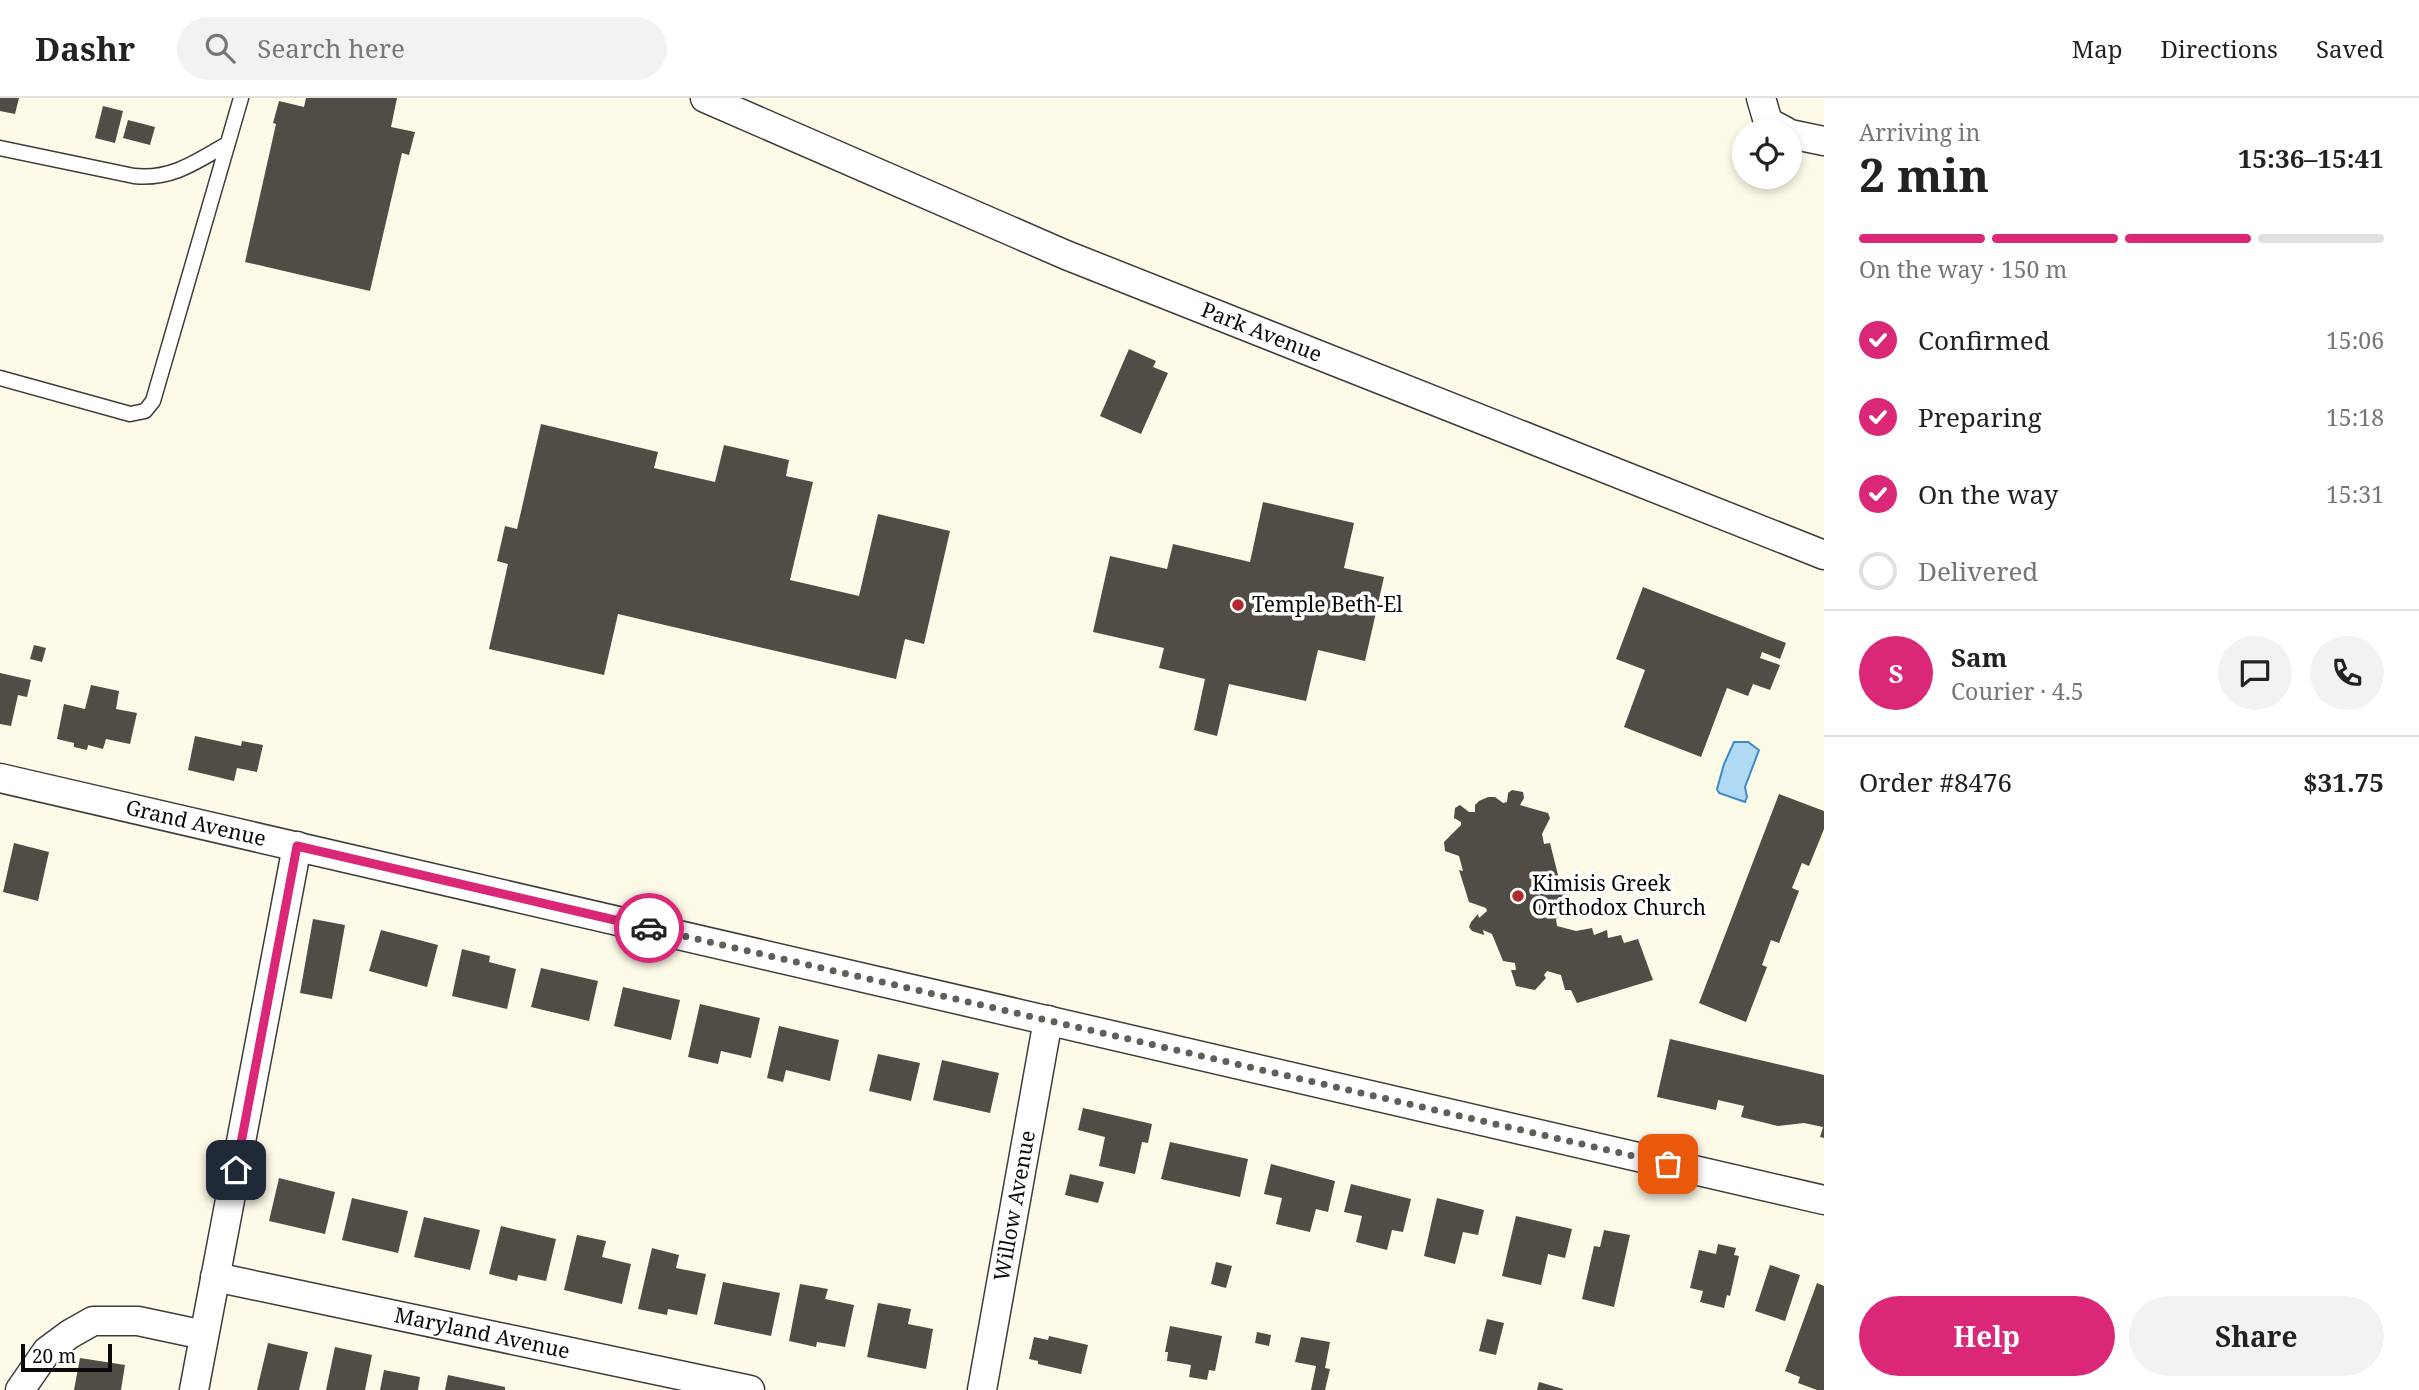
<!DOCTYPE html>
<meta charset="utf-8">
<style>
:root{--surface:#fff;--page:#f2f2f2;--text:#222;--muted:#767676;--line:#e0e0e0;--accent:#db2777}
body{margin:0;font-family:"Noto Serif",serif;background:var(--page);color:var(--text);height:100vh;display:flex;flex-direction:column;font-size:26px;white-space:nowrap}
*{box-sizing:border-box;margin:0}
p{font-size:23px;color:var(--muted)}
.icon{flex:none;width:38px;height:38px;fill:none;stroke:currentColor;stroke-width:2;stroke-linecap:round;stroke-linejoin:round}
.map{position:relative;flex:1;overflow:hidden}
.drawer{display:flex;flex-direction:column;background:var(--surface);width:595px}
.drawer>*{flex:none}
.fabs{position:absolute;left:1732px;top:21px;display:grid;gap:14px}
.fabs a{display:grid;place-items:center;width:70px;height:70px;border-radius:50%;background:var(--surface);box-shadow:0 4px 10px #0003;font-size:35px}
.scale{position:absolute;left:21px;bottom:18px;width:91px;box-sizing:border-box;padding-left:7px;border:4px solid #0a0a0a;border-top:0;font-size:19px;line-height:24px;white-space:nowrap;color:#0a0a0a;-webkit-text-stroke:5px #fff;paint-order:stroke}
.pin{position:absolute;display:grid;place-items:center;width:60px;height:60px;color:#fff;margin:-30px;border-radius:14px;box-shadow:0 4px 10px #0006}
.courier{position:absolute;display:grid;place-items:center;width:70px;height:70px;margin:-35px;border:5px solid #db2777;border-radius:50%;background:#fff;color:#222;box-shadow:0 2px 9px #0007}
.summary em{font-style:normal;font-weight:700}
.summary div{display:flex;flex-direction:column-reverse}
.summary{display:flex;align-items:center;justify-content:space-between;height:119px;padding:0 35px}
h1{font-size:46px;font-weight:700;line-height:52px}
.bar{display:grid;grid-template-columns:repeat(4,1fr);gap:10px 7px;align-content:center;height:84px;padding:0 35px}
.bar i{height:9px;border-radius:5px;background:var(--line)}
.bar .selected{background:var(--accent)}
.bar p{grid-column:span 4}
.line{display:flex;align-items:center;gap:18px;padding:0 35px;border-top:2px solid var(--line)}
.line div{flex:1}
.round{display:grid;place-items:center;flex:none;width:74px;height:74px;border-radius:37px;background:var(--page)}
ol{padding:0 35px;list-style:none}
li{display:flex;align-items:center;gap:21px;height:77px}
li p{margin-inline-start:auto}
li .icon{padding:7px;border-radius:50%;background:var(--accent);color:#fff;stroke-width:4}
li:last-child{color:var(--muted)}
li i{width:38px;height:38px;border:4px solid var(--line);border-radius:50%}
.button{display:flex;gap:14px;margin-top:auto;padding:14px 35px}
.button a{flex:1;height:80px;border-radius:42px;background:var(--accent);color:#fff;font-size:28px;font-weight:700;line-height:80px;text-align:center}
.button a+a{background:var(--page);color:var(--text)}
header{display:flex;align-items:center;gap:42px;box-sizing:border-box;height:98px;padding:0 35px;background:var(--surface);border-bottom:2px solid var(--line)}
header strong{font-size:33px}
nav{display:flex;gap:38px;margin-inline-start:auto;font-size:24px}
.search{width:490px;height:63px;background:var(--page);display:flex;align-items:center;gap:18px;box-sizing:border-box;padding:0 24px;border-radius:38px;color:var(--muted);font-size:26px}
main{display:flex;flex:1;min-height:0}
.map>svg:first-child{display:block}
.water{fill:#b0d9f3;stroke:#3b8cc6;stroke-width:2}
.building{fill:#524c47}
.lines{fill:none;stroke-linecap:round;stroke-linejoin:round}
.lane-casing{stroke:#3d3d3d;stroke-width:17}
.street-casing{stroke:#3d3d3d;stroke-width:31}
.lane{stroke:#fff;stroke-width:14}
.street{stroke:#fff;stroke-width:28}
.done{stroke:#5f5e58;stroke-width:7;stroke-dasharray:0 12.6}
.route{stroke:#db2777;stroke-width:9}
.poi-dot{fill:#b22a2f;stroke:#fff;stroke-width:2.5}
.labels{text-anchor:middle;stroke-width:7;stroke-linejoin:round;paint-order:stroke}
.street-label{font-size:21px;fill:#0a0a0a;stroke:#fff}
.poi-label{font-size:21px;fill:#0a0a0a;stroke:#fff;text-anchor:start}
</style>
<header>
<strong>Dashr</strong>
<div class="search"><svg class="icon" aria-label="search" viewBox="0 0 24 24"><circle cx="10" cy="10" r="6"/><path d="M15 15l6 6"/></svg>Search here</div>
<nav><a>Map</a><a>Directions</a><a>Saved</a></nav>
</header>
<main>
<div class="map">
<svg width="1824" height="1292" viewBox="0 0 1824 1292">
<rect width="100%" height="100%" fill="#fefae8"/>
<path class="water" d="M1734 644H1748L1759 652 1745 689 1747 699 1745 704 1719 695 1717 691 1724 666Z"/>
<path class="building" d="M0 0H19L15 16 0 13Z
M306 0H397L391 29 415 34 409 57 402 55 370 193 245 164 276 26 273 25 279 3 304 9Z
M103 8 123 13 115 45 95 40Z
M128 22 155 29 150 47 123 40Z
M1129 251 1156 263 1153 269 1168 275 1141 336 1100 318Z
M541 326 658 354 654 370 715 384 724 347 789 362 786 378 813 384 790 482 859 498 878 416 950 433 924 546 905 541 896 581 618 516 604 577 489 551 508 466 497 463 505 428 517 431Z
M1263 404 1354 425 1344 470 1384 479 1365 563 1318 552 1306 603 1229 586 1217 638 1194 632 1205 581 1159 570 1164 550 1093 534 1110 458 1167 471 1173 446 1250 464Z
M1643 489 1786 545 1780 561 1762 554 1760 560 1780 567 1770 592 1753 586 1748 598 1727 590 1701 659 1624 629 1645 572 1616 561Z
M34 547 46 550 42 564 30 561Z
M0 575 31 582 27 599 18 597 11 628 0 626Z
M91 587 119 593 116 611 137 615 130 646 106 641 103 651 88 647 87 652 74 649V645L57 641 64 606 85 611Z
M195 638 241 648 242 643 263 647 257 674 237 670 234 683 188 672Z
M1512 692 1523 694 1524 700 1520 707 1548 715 1550 720 1542 736 1544 746 1550 745 1558 777 1547 791 1556 796V792L1565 793 1569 796 1571 805 1556 821 1557 828 1576 833 1592 830 1594 837 1607 832 1608 840 1621 837 1624 845 1638 841 1653 882 1577 905 1571 892H1565L1561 877 1547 873 1544 877 1546 880 1535 892 1516 888 1511 872H1516L1515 865 1503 863 1492 836 1483 832 1484 837 1472 833 1469 829 1471 824 1478 816 1479 820 1487 813 1486 810 1469 804 1459 772 1463 773 1459 758 1445 753 1444 744 1461 727V724L1454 720 1455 710 1460 707 1469 714H1475V707L1479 703 1488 699H1495L1503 705 1507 704 1508 695Z
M1779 696 1824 713V731L1809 768 1802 765 1792 790 1799 793 1779 845 1771 842 1762 867 1767 869 1746 924 1699 905Z
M14 745 49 754 38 803 3 794Z
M313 821 345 827 332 901 300 895Z
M381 832 438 847 427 889 369 873Z
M462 851 490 858 489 864 516 871 507 911 452 898Z
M541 870 598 883 589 923 531 909Z
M623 889 680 902 671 942 614 928Z
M700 906 760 920 751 960 721 953 718 966 688 959Z
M779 928 839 942 830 983 786 972 783 984 767 980Z
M1670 941 1824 977V1040L1820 1039 1823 1029 1804 1025 1778 1028 1741 1019 1744 1008 1718 1002 1716 1012 1657 999Z
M878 956 920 965 911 1003 869 993Z
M942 962 999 975 990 1015 933 1002Z
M1083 1010 1152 1026 1148 1045 1142 1044 1135 1076 1099 1068 1105 1039 1078 1032Z
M1170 1044 1248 1061 1240 1099 1161 1081Z
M1271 1066 1335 1083 1328 1114 1316 1111 1310 1134 1276 1126 1282 1100 1264 1096Z
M1070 1076 1104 1084 1098 1105 1065 1097Z
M279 1080 335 1094 325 1136 269 1123Z
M1351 1086 1411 1101 1403 1134 1392 1132 1387 1152 1356 1144 1362 1118 1344 1114Z
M352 1100 408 1113 398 1155 342 1142Z
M1437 1100 1484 1112 1478 1137 1463 1134 1455 1166 1424 1158Z
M1516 1118 1572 1131 1565 1160 1548 1156 1541 1187 1502 1178Z
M424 1119 480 1132 470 1172 414 1159Z
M501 1128 556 1141 546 1183 518 1177 517 1183 489 1176Z
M1604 1132 1630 1137 1614 1209 1582 1201 1594 1148 1600 1149Z
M577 1137 606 1143 602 1159 631 1166 622 1206 564 1192Z
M1718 1146 1736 1150 1734 1157 1739 1158 1730 1198 1727 1197 1724 1210 1700 1204 1703 1193 1690 1190 1699 1152 1716 1156Z
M652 1150 679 1157 676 1170 706 1176 697 1217 668 1211 667 1217 638 1211Z
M1216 1164 1232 1168 1226 1190 1211 1186Z
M1770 1167 1800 1177 1785 1223 1755 1213Z
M723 1184 780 1195 771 1238 714 1226Z
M1817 1185 1824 1188V1292H1817L1798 1285 1800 1279 1785 1273Z
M800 1186 828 1191 825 1201 854 1207 845 1249 817 1244 816 1249 789 1243Z
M878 1205 911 1211 908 1226 933 1231 926 1271 867 1259Z
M1487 1221 1504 1225 1496 1257 1479 1253Z
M1170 1228 1222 1238 1215 1273 1209 1272 1207 1282 1189 1279 1191 1267 1167 1263 1168 1254H1165Z
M1257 1234 1271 1237 1269 1248 1255 1245Z
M1049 1238 1088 1247 1081 1276 1038 1266V1263L1029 1261 1034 1239 1048 1242Z
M1301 1239 1330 1244 1325 1270 1330 1271 1325 1292H1311L1316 1268 1295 1264Z
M268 1245 308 1254 299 1292H257Z
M335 1249 372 1257 365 1292H326Z
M80 1260 125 1267 121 1292H74Z
M384 1272 420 1279 418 1292H380Z
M448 1277 505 1289V1292H445Z
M1539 1284 1563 1291V1292H1537Z"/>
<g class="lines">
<defs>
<path id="lane" d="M0 50 134 78C171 82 196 64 227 46
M0 280 130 316 145 313 153 303 241 0"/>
<g id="street">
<path id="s1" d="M705 0 1066 157 1824 457"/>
<path d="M1761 0 1768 24 1785 33"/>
<path d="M1790 36 1824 43"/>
<path id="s2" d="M0 680 1824 1102"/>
<path id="s3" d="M215 1179 750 1292"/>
<path d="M20 1292 47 1253 70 1236 93 1223H138L204 1237"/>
<path d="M194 1292 297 748"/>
<path id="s4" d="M982 1292 1048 922"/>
</g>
</defs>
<use href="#lane" class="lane-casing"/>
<use href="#street" class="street-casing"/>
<use href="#lane" class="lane"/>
<use href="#street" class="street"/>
</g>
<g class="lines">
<path class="done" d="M649 830 1668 1066"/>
<path class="route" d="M236 1072 297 748 649 830"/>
</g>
<g class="poi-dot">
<circle cx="1238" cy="507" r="7"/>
<circle cx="1518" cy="798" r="7"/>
</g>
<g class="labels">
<g class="street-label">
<text dy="7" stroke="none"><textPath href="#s1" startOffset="604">Park Avenue</textPath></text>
<text dy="7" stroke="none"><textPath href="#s2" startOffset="201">Grand Avenue</textPath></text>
<text dy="7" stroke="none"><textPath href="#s4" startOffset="187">Willow Avenue</textPath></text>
<text dy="7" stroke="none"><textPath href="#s3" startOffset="273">Maryland Avenue</textPath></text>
</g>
<g class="poi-label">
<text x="1252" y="514">Temple Beth-El</text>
<text x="1532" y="793">Kimisis Greek<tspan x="1532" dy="24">Orthodox Church</tspan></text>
</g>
</g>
</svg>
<div class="fabs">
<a><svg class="icon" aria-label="locate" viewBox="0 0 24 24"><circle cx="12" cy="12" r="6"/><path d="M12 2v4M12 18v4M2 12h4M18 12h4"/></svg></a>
</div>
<div class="scale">20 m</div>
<div class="pin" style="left:1668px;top:1066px;background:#ea580c"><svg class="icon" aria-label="bag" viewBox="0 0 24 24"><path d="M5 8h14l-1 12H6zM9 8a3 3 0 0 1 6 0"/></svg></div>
<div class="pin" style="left:236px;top:1072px;background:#1f2937"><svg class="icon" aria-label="home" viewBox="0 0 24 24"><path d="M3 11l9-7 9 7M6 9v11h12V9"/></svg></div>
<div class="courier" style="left:649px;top:830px"><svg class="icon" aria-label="car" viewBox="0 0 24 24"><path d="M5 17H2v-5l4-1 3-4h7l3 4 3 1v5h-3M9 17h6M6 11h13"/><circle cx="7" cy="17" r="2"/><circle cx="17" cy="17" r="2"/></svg></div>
</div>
<section class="drawer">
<div class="summary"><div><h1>2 min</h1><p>Arriving in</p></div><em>15:36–15:41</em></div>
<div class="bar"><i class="selected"></i><i class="selected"></i><i class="selected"></i><i></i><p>On the way · 150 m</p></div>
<ol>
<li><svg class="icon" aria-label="check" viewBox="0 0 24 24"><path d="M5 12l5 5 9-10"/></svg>Confirmed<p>15:06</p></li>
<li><svg class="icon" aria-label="check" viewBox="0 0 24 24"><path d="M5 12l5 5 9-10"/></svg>Preparing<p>15:18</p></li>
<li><svg class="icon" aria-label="check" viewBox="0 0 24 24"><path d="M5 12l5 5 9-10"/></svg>On the way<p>15:31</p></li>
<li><i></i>Delivered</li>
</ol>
<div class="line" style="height:126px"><b class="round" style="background:var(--accent);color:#fff">S</b><div><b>Sam</b><p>Courier · 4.5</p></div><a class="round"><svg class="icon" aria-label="chat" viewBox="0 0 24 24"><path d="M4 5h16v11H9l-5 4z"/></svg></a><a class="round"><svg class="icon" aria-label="phone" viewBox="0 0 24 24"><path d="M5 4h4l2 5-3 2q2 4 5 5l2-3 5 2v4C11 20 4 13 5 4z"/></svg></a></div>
<div class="line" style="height:91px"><div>Order #8476</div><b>$31.75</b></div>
<div class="button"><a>Help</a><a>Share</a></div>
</section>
</main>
